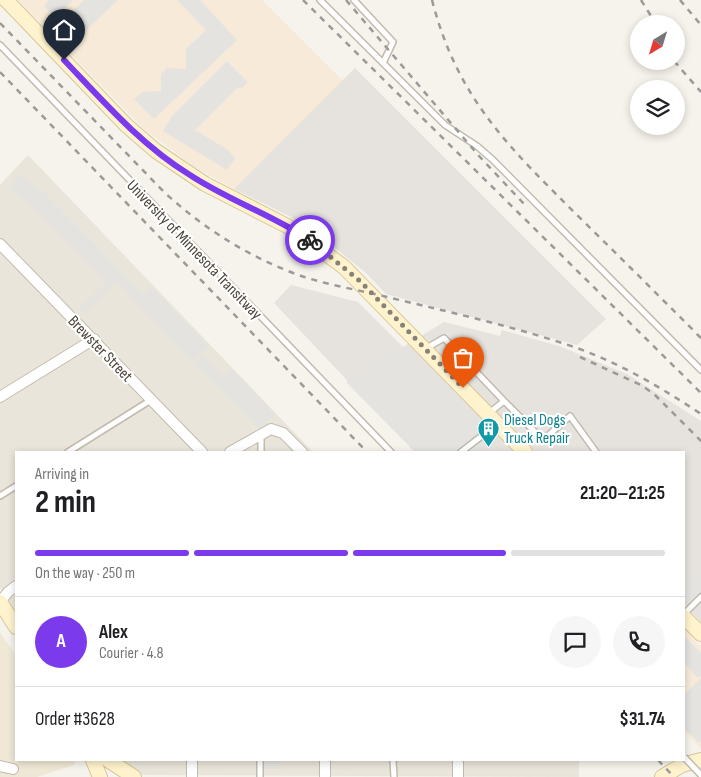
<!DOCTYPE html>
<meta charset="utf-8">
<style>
:root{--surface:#fff;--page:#f6f6f6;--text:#202124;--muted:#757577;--line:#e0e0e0;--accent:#7c3aed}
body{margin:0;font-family:"Sofia Sans Condensed",sans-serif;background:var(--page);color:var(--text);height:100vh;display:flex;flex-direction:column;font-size:19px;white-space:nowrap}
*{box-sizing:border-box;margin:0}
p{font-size:16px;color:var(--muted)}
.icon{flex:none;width:28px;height:28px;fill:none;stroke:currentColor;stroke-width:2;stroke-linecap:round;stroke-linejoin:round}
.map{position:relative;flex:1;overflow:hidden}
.sheet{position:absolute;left:15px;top:451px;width:670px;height:310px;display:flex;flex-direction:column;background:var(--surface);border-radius:0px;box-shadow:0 2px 8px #0003}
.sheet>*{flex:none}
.needle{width:32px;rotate:218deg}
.tools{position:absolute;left:630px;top:15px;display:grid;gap:10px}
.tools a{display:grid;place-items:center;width:55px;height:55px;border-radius:50%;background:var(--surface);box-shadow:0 2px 8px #0003;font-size:25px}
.pin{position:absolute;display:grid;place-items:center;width:42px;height:42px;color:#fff;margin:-51px -21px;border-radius:50% 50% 50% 0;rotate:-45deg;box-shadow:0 0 5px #0007}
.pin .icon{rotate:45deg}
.courier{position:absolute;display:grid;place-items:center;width:50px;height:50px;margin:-25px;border:4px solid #7c3aed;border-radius:50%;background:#fff;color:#222;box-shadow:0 1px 6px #0007}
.head em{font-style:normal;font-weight:700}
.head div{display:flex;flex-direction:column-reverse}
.head{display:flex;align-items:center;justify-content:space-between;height:85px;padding:0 20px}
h1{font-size:32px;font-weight:700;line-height:38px}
.bar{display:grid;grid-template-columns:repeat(4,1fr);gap:8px 5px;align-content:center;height:60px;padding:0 20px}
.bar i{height:6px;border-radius:4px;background:var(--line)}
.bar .on{background:var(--accent)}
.bar p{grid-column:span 4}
.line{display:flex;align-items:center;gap:12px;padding:0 20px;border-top:1px solid var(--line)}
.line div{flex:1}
.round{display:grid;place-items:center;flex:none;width:52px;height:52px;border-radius:26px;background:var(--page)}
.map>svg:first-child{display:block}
.residential{fill:#eae5da}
.commercial{fill:#f7ead8}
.industrial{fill:#e6e2dd}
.education{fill:#efe8d6}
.parking{fill:#e5e3e0}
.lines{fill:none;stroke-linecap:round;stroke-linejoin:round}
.lane-casing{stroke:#c2bbae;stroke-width:8}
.street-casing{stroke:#c2bbae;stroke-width:12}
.secondary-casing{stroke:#d6c79b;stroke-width:16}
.lane{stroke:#fff;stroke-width:5}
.street{stroke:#fff;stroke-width:10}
.secondary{stroke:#fff3cd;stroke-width:14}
.rail{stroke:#9a9a9a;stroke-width:2.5;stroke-dasharray:6 6;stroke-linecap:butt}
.lane-bridge-casing{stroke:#c2bbae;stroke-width:8;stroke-linecap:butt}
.lane-bridge{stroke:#fff;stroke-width:5}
.done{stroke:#878178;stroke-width:5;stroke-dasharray:0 9}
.route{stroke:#7c3aed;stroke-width:6}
.labels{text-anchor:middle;stroke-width:4.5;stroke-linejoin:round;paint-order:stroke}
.street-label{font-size:16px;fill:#4b4439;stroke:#fff}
.culture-label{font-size:16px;fill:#0d838f;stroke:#fff;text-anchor:start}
</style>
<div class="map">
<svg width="701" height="777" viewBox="0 0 701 777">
<rect width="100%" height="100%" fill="#f6f3ec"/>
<path class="residential" d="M28 155 313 452H16V613L0 588V185Z
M111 760H579V777L145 775 135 773Z"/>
<path class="commercial" d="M18 0H262L343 81 234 189 196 168 143 128Z
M684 629 701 647V749L684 731Z"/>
<path class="industrial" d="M355 68 606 319 577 345 386 294 366 273 324 239 289 216 234 189Z
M291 285 358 302 403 347 444 322 500 336 502 330 559 346 627 374 701 421V622L684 604V452H415L274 303Z"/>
<path class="education" d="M0 632 16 656V760H75L74 765 37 777H0Z"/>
<path class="parking" d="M49 0H73L55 18 44 6Z
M84 0H118L77 39 61 23Z
M177 0H200L237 40 154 119 134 99 142 92 161 91V74L167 68 186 69V49L206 30Z
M227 61 248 82 241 89 238 87 195 130 228 150 235 158 227 170 163 131 172 116Z
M19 174 47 195 143 294 151 286 209 346 192 362 117 282 84 314 78 309 106 282 33 207 9 189Z
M403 347 481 425 476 430 488 442 478 452H415L346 382Z
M203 355 224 377 232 369 276 415 259 429 194 364Z
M701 573V617L684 597V590Z
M684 636 701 653V676L698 678 684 663Z
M701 678V742H698L684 728V695Z
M264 760H279V769H264Z"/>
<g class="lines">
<defs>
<path id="lane" d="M320 0 445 125 477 146 493 160 701 370
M354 0 393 42 383 63
M0 45 391 452
M425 349 444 338 504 401
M488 414 504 401 543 440 570 416 596 452
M68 452 151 400
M261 452V436
M461 452 496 425
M0 496 16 486
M684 614 701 597
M393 760 394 777
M260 777V760"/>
<path id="street" d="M0 244 202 452
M0 397 94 339
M230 452 271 429 283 433 302 452
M0 602 8 592 16 586
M0 766 13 769
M192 777V760
M325 777V760
M458 777V760"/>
<path id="secondary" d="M6 0 126 125 156 151 205 184 291 228 344 267 525 452
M0 602 16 627
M684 617 701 634
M93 760 100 777
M108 760 134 777
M662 777 682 765 701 760"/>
</defs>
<use href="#lane" class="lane-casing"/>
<use href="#street" class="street-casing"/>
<use href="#secondary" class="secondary-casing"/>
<use href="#lane" class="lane"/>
<use href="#street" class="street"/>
<use href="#secondary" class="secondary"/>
<path class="rail" d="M303 0 701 393
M346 0 479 156 525 205
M432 0C458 101 511 149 582 220 622 259 661 298 701 338
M641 0 656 24
M680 0 701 25
M0 23 164 192C201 226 241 252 288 271 317 283 349 288 379 295 440 310 500 323 559 342 611 358 656 384 701 414
M674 61 701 92
M0 72 367 452
M580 357 641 385 654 394 701 441
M658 760 674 777"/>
<defs>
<path id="lane-bridge" d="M684 757 701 775"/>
</defs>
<use href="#lane-bridge" class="lane-bridge-casing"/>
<use href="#lane-bridge" class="lane-bridge"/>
</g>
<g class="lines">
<path class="done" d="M310 240 361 282 463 388"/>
<path class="route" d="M64 60C103 101 141 145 190 175 228 200 272 215 310 240"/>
</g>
<defs>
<symbol id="building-pin" viewBox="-11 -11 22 30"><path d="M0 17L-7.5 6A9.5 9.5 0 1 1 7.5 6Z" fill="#0f9aa8" stroke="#fff"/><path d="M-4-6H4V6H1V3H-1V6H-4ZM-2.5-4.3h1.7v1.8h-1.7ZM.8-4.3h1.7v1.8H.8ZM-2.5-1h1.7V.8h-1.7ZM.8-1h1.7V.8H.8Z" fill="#fff"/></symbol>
</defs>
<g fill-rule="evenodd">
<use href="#building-pin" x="476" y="416" width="25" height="34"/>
</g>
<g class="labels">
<g class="street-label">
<text transform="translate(195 249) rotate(46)" y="6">University of Minnesota Transitway</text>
<text transform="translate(101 348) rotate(46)" y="6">Brewster Street</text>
</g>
<g class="culture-label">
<text x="504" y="425">Diesel Dogs<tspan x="504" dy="18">Truck Repair</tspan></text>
</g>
</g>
</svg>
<div class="tools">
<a><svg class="needle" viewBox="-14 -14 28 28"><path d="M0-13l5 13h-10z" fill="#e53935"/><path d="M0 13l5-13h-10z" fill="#757577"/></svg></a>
<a><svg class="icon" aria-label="layers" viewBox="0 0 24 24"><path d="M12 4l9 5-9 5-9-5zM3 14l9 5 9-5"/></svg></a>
</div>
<div class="pin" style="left:463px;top:388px;background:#ea580c"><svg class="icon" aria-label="bag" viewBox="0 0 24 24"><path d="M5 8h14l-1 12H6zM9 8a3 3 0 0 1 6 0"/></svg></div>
<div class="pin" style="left:64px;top:60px;background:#1f2937"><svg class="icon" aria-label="home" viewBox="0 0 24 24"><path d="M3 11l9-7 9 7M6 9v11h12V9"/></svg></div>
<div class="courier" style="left:310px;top:240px"><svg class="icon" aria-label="bike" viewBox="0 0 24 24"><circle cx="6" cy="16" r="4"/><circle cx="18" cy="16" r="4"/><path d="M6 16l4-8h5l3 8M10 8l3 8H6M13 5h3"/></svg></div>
<section class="sheet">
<div class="head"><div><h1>2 min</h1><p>Arriving in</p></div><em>21:20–21:25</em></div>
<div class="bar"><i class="on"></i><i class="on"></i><i class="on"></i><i></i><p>On the way · 250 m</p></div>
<div class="line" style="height:90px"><b class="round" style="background:var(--accent);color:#fff">A</b><div><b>Alex</b><p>Courier · 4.8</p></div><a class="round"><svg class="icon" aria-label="chat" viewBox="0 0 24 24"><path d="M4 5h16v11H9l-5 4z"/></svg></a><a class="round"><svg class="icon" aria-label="phone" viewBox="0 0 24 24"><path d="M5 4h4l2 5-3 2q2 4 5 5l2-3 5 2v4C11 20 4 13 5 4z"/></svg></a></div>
<div class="line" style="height:65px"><div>Order #3628</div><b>$31.74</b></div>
</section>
</div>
